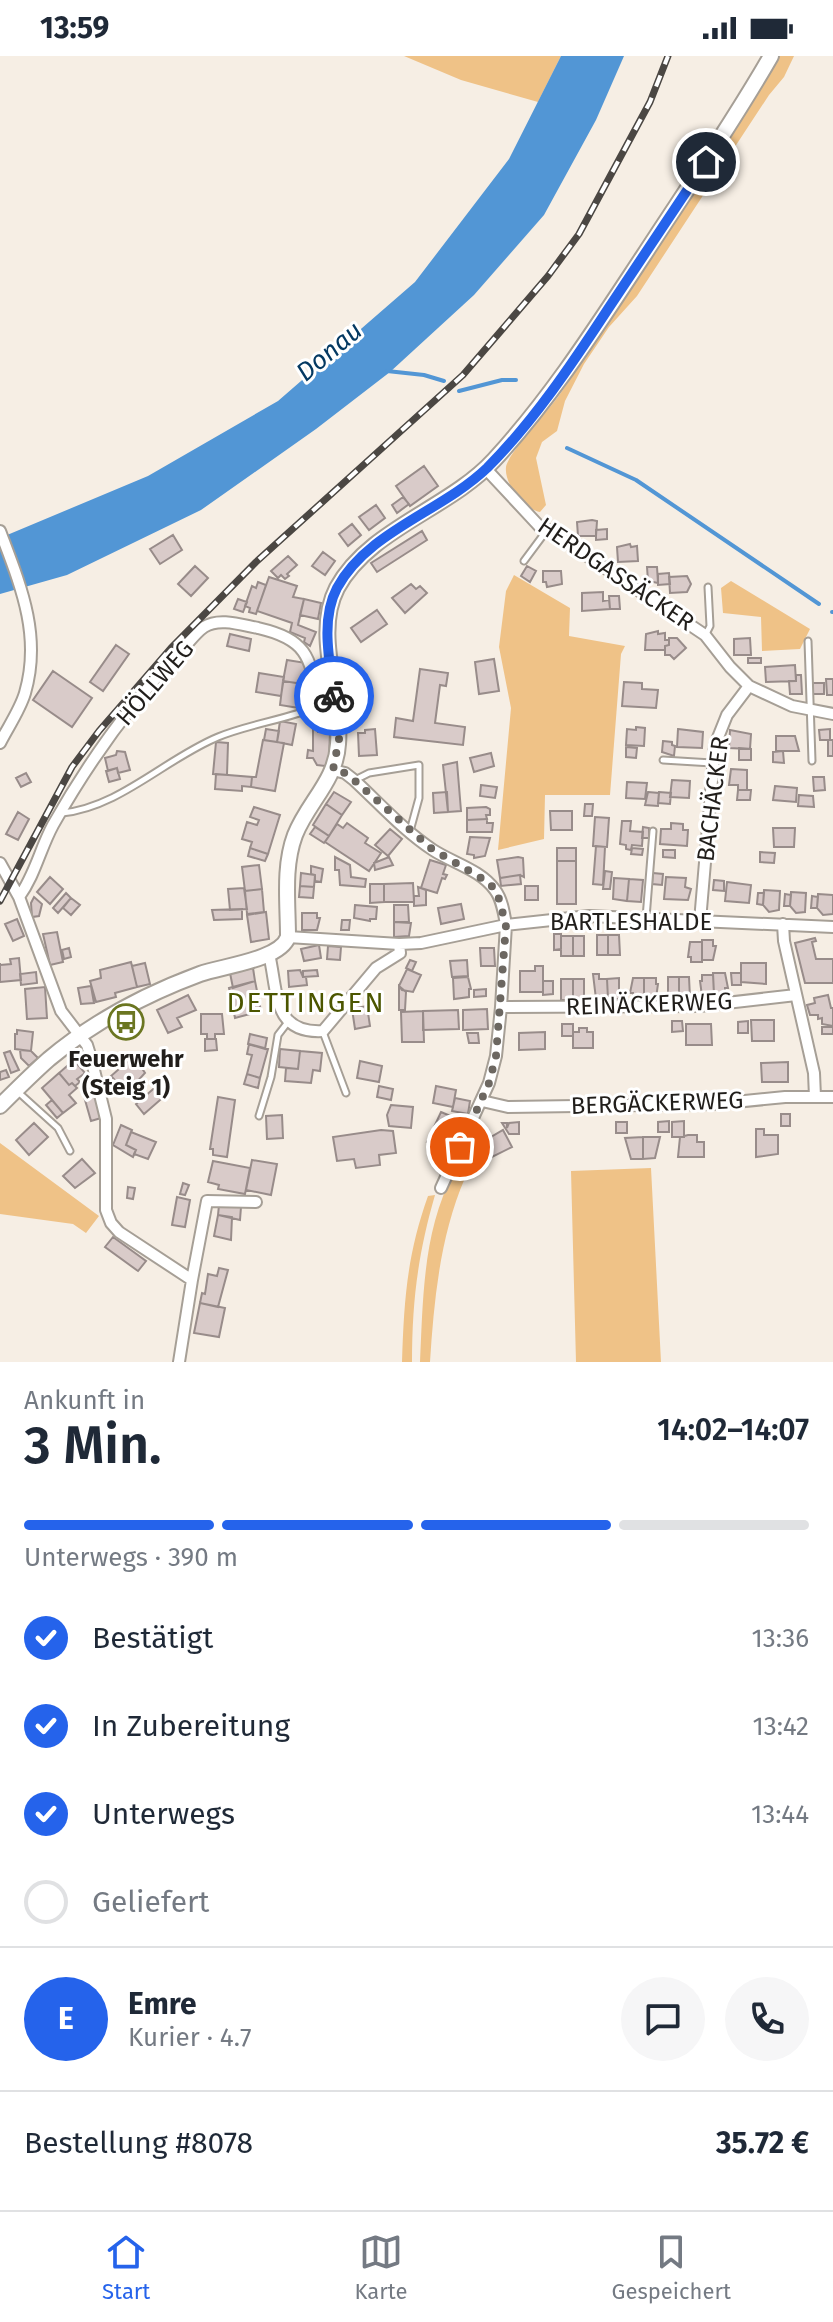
<!DOCTYPE html>
<html lang="de">
<meta charset="utf-8">
<style>
:root{--surface:#fff;--page:#f6f6f7;--text:#1f2937;--muted:#747a83;--line:#e0e1e3;--accent:#2563eb}
body{margin:0;font-family:"Fira Sans",sans-serif;background:var(--page);color:var(--text);height:100vh;display:flex;flex-direction:column;font-size:30px;white-space:nowrap}
*{box-sizing:border-box;margin:0}
p{font-size:26px;color:var(--muted)}
.icon{flex:none;width:44px;height:44px;fill:none;stroke:currentColor;stroke-width:2;stroke-linecap:round;stroke-linejoin:round}
.map{position:relative;height:1306px;overflow:hidden}
.drawer{display:flex;flex-direction:column;background:var(--surface);flex:1}
.drawer>*{flex:none}
.pin{position:absolute;display:grid;place-items:center;width:68px;height:68px;color:#fff;margin:-34px;border:4px solid #fff;border-radius:50%;box-shadow:0 2px 8px #0007}
.courier{position:absolute;display:grid;place-items:center;width:80px;height:80px;margin:-40px;border:6px solid #2563eb;border-radius:50%;background:#fff;color:#222;box-shadow:0 2px 10px #0007}
.headline em{font-style:normal;font-weight:600}
.headline div{display:flex;flex-direction:column-reverse}
.headline{display:flex;align-items:center;justify-content:space-between;height:136px;padding:0 24px}
h1{font-size:52px;font-weight:600;line-height:60px}
.bar{display:grid;grid-template-columns:repeat(4,1fr);gap:12px 8px;align-content:center;height:96px;padding:0 24px}
.bar i{height:10px;border-radius:6px;background:var(--line)}
.bar .active{background:var(--accent)}
.bar p{grid-column:span 4}
.line{display:flex;align-items:center;gap:20px;padding:0 24px;border-top:2px solid var(--line)}
.line div{flex:1}
.round{display:grid;place-items:center;flex:none;width:84px;height:84px;border-radius:42px;background:var(--page)}
ol{padding:0 24px;list-style:none}
li{display:flex;align-items:center;gap:24px;height:88px}
li p{margin-inline-start:auto}
li .icon{padding:8px;border-radius:50%;background:var(--accent);color:#fff;stroke-width:4}
li:last-child{color:var(--muted)}
li i{width:44px;height:44px;border:4px solid var(--line);border-radius:50%}
.status{display:flex;justify-content:space-between;align-items:center;height:56px;padding:0 40px;background:var(--surface);direction:ltr}
.status svg{height:22px;fill:currentColor}
.tab-bar{display:flex;justify-content:space-around;align-items:center;height:112px;border-top:2px solid var(--line);background:var(--surface);font-size:22px;color:var(--muted)}
.tab-bar a{display:grid;justify-items:center;gap:4px}
.tab-bar .active{color:var(--accent)}
.map>svg:first-child{display:block}
.green{fill:#efc287}
.water{fill:#5296d5}
.lines{fill:none;stroke-linecap:round;stroke-linejoin:round}
.stream{stroke:#5296d5;stroke-width:4}
.building{fill:#d9cbc9;stroke:#988c8a;stroke-width:2}
.service-casing{stroke:#a69f96;stroke-width:9}
.minor-casing{stroke:#a69f96;stroke-width:14}
.secondary-casing{stroke:#a69f96;stroke-width:18}
.service{stroke:#fff;stroke-width:5}
.minor{stroke:#fff;stroke-width:10}
.secondary{stroke:#fff;stroke-width:14}
.rail-casing{stroke:#4b4743;stroke-width:7}
.rail{stroke:#fff;stroke-width:4;stroke-dasharray:12;stroke-linecap:butt}
.done{stroke:#6c6761;stroke-width:8;stroke-dasharray:0 14.4}
.route{stroke:#2563eb;stroke-width:10}
.labels{text-anchor:middle;stroke-width:6;stroke-linejoin:round;paint-order:stroke}
.street-label{font-size:24px;fill:#211e1b;stroke:#fff}
.poi-label{font-size:24px;font-weight:bold;fill:#211e1b;stroke:#fff}
.water-label{font-size:26px;font-style:italic;fill:#043962;stroke:#fff}
.quarter-label{font-size:28px;letter-spacing:2px;fill:#4c5600;stroke:#fff}
</style>
<div class="status"><b>13:59</b><svg viewBox="0 0 49 12"><path d="M0 12V9h3v3zM5 12V6h3v6zM10 12V3h3v9zM15 12V0h3v12zM26 1h20v11H26zM47 4h2v5h-2z"/></svg></div>
<div class="map">
<svg width="833" height="1306" viewBox="0 0 833 1306">
<rect width="100%" height="100%" fill="#f6eee4"/>
<path class="green" d="M404 0H561L538 46 461 24Z
M777 0H794L784 21 769 39 637 240 609 271 584 308 565 345 557 375 542 386 536 402 546 449 540 456C524 453 504 428 506 411 508 397 550 353 560 338 637 228 706 113 777 0Z
M514 519 570 552 569 580 625 590 621 598 610 739H545L544 783 498 794 511 652 499 591 506 535Z
M731 525 810 573 800 593 762 595 761 561 723 557 721 532Z
M0 1087 99 1160 86 1177 73 1168 0 1158Z
M651 1112 661 1306H576L571 1115Z
M454 1116 465 1122C440 1180 434 1244 430 1306H420C423 1242 423 1174 454 1116Z
M435 1139C418 1198 412 1245 412 1306H402C404 1244 407 1199 428 1140Z"/>
<path class="water" d="M561 0H624L596 64 544 159 474 239 390 316 316 373 201 454 67 519 0 538V482L148 420 278 345 415 226 509 103Z"/>
<g class="lines">
<path class="stream" d="M387 315 424 319 444 325
M459 335 502 324H516
M567 392 636 424 819 548
M832 556H833"/>
</g>
<path class="building" d="M424 410 438 430 410 450 396 430Z
M403 441 409 448 397 457 392 449Z
M376 449 385 462 369 474 359 461Z
M592 464 597 465 596 480H578L577 466Z
M352 468 361 479 348 490 339 478Z
M607 473V483L596 484V474Z
M422 475 427 484 377 516 371 507Z
M173 479 182 494 160 508 150 493Z
M630 488 631 491 637 490 638 505 618 506 617 491Z
M323 496 335 505 325 519 312 510Z
M288 500 297 509 287 518 289 520 285 523 281 519 278 522 271 515Z
M195 510 208 522 191 540 178 528Z
M527 510 536 515 530 526 521 520Z
M647 511H657L658 527 648 525Z
M543 515H561L562 528 547 531 546 526H543Z
M669 517 670 528 658 529V518Z
M687 520 691 528 687 536 670 537 669 521Z
M269 521 297 530 293 541 304 543 298 569 316 576 310 590 304 586 305 582 290 576 292 567 257 555Z
M258 526 266 529 256 558 249 556 250 552 245 550 252 530 256 532Z
M411 528 416 533 420 530 427 537 405 557 392 542Z
M603 536V545L609 544 610 553 582 555V537Z
M609 540H619L620 553H610Z
M238 543 247 546 243 556 234 553Z
M304 543 321 547 318 563 300 559Z
M377 554 387 568 361 586 351 572Z
M658 575V578L665 577V584H669V589L665 590V594H645L646 578Z
M230 578 251 583 249 595 227 590Z
M669 582H677L686 592 674 603 670 599H665V590L669 589Z
M750 582 751 599H734V583Z
M116 589 129 598 103 635 90 626Z
M748 602H761V607H748Z
M494 603 499 635 479 638 475 606Z
M287 604 306 607 303 628 283 625Z
M795 609 796 625 766 626 765 611Z
M420 613 448 617 446 630 440 629 435 667 465 671 463 689 394 681 396 662 413 665Z
M53 615 92 642 72 671 33 644Z
M259 617 284 621 281 640 256 636Z
M796 619H801L802 638H790L789 625H796Z
M826 623H833V639H827Z
M283 625 303 628 299 652 280 649Z
M624 626 642 627V633L658 634 656 652 622 650Z
M813 627H824V638H813Z
M280 665 296 668 292 689 277 686Z
M313 671H318V676H330L329 704 325 710 317 709 313 702H307L308 694 313 695Z
M636 671 645 672 644 690 626 689 627 673 636 674Z
M266 673 279 675 277 686 264 684Z
M375 673 377 699 359 700 358 677H365V674Z
M678 673 703 676 702 692 677 691Z
M830 673V684H820L819 674Z
M730 674 751 678 750 693 729 692Z
M776 680H795L799 695H776Z
M263 684 284 687 275 735 251 731 252 721H256Z
M828 684H833V700H828Z
M663 685 672 686V689L675 690 674 700 662 696Z
M216 686 228 687 227 719 213 718Z
M626 691 637 692 636 702 626 701Z
M739 692 751 693V704H739Z
M117 695 125 696 130 714 118 717 117 712 108 715 105 702 116 699Z
M783 695 784 707 773 706V696Z
M491 697 494 710 474 716 470 702Z
M457 706 461 755 448 756 443 709Z
M117 712 120 723 109 726 106 715Z
M731 713 747 714V734H738V729H729Z
M26 717 31 726 21 731 16 722Z
M216 718 252 721 251 731 242 730V735L215 733Z
M813 721H824L825 734 814 735Z
M672 724 690 725 689 742 670 741Z
M627 726 647 727 645 743 626 742Z
M481 729 497 731 495 742 480 740Z
M775 730 797 732 796 746 773 744Z
M738 734H751L750 744H737Z
M334 736 351 746 342 759 326 748Z
M447 736 448 756 434 757 433 737Z
M648 736 659 737 658 750 645 749Z
M659 736 671 737 670 748 658 747Z
M799 739 813 740 814 751 798 750Z
M326 748 342 759 329 780 313 769Z
M585 748H593L592 760H584Z
M254 751 280 759 268 798 250 792 252 786 242 783 247 766 257 769 259 764 250 761Z
M486 751 490 753V759H486L487 763 467 764V752Z
M550 755H572V774H551Z
M18 756 29 763 18 784 6 778Z
M595 761 609 762 607 791 593 790Z
M487 763V767H493L492 776H467V764Z
M622 765H631L630 775 643 776 642 790 632 789 631 794 626 793V789L620 788Z
M347 767 368 782 365 787 381 797 369 815 325 786 337 768 343 772Z
M671 767 683 768V774H688L687 790 660 788 661 773H671Z
M315 771 329 780 324 787 310 778Z
M643 771 649 772V782H642Z
M773 772H795L794 791H774Z
M390 773 402 783 388 800 375 789Z
M470 781 490 782 485 800 474 802V799L467 798Z
M596 790 605 791 603 829 593 828Z
M250 792 268 798 265 805 248 800Z
M557 792H576V805H557Z
M632 792 643 793 642 799 631 798Z
M663 794H675V802L663 801Z
M760 796 775 797 774 807 760 806Z
M335 801 350 809 351 821 366 823 365 831 340 829 339 814H335Z
M389 801 393 809 375 814 374 807Z
M518 801 523 802 524 821 520 819 500 822 497 804Z
M430 804 446 809 443 818 447 819 445 823 442 822 437 837 421 832Z
M557 805H576V848H557Z
M259 809 262 833 245 835 242 811Z
M311 810 323 813 321 826 315 825V819L311 818Z
M605 815 612 816 610 833H603Z
M301 817 315 819 314 831 300 830Z
M653 817 663 818 662 829 652 828Z
M520 819 521 828 501 830 500 822Z
M50 821 63 833 50 848 37 836Z
M666 821 686 822 685 831 691 833 688 844 664 843Z
M614 822 629 823 627 845 613 843Z
M629 823 643 824 641 846 627 845Z
M714 824 724 825V835L713 834Z
M727 826 751 829 749 847 725 845Z
M413 827 414 846H384V828Z
M370 828H384V846L370 847Z
M300 830 314 831 313 842 299 841Z
M525 830H538V844H525Z
M418 831 426 834V849L414 850V840H419Z
M244 832 247 853 230 854 228 833Z
M262 833 264 856 247 858 245 835Z
M764 834 780 835 779 854 769 856 763 849Z
M791 836 806 837 805 856 796 857 790 850Z
M66 837 71 842 58 857 53 852Z
M758 837H764L763 849 757 848Z
M785 838 791 839 790 850H784Z
M818 838 833 839V858L823 859 817 852Z
M812 840 818 841 817 852H811Z
M34 841 42 848 39 860 32 861 31 847Z
M71 842 80 849 71 859 63 852Z
M461 848 464 863 441 868 438 852Z
M355 849 377 851 376 863H370V865L354 862Z
M394 849H408L409 866H394Z
M242 853V863L214 864 212 854Z
M266 856 269 883 251 886 247 859Z
M302 857H317V862H320L317 874H302Z
M17 863 24 880 13 885 5 868Z
M342 864H350L349 874H341Z
M394 866 411 867 409 880 394 881Z
M57 876 63 906 50 909 43 878Z
M554 878H561V893L554 894Z
M597 879H608V899H597Z
M608 879H619L620 899H608Z
M561 880H573V900H561Z
M573 880H584V900H573Z
M815 882 816 885 812 886 816 903H833V927H805L795 887Z
M702 884H713V890H716L713 904H702Z
M690 886H702V906H691V901H688Z
M319 889 321 902 304 905 301 893Z
M328 890 341 891 340 904 327 903Z
M69 892 71 901 64 903 62 894Z
M480 892H494L495 910H481Z
M19 902 21 924 0 926V907V909L11 908 10 903Z
M410 904 416 906 412 915 406 912Z
M467 904 468 920 452 921 450 905Z
M131 906 137 931 115 937 116 941 96 946 90 925 101 922 100 914Z
M145 907 150 928 137 931 132 910Z
M741 907H766V928L741 926Z
M535 910H543V936H520V915H535Z
M253 912 255 925 233 932 230 917Z
M407 913 421 919 413 936 402 934 399 930Z
M300 914 303 921H306L307 929 289 931 288 915Z
M317 914 318 920 303 921V915Z
M36 916 37 927 21 929 20 918Z
M713 917H725L728 932H725V937L714 938Z
M731 917H741V929H732Z
M593 918H599V923H607L608 943H596Z
M702 919H713L714 939 702 940 700 925H702Z
M468 921 471 933H469V941L454 943 453 922Z
M668 921H679V942H668Z
M679 921H689L690 942H679Z
M619 922V943H608L607 923Z
M633 922H644V942L633 943V937H630Z
M644 922H656V928H658L656 942H644Z
M561 923H573V944H561Z
M573 923H584V943L573 944Z
M255 925 261 955 235 962 229 932Z
M543 925H553V938L543 939Z
M91 930 94 947 81 948 78 932Z
M399 930 406 936 405 954H399Z
M45 931 47 962 27 963 25 933Z
M486 933V940L474 941V934Z
M188 939 196 954 177 962 182 971 168 977 157 954Z
M828 939 831 952H833V970L822 968V962L818 963V959H810L807 949 815 947 814 942Z
M367 950 370 970 355 973 352 953Z
M487 953 488 973 463 974V954Z
M458 954 459 973 423 974V955Z
M423 955 424 986H402L401 956Z
M201 958H222L224 978H215V983H207V978H201Z
M751 964H774V985H752Z
M672 965H682L683 975 672 976Z
M748 965V977H738V966Z
M562 968H573V980H562Z
M686 968H711L712 989H686Z
M822 971H833V978H822Z
M579 972H587V976H593V992H573V976H579Z
M17 974 33 976 31 995 15 993V978H17Z
M545 976V993L519 994V977Z
M467 977H478L479 987H469Z
M250 978 267 982 265 993 248 988Z
M205 983H216L217 994 205 995Z
M249 988 268 993 260 1022 247 1018 252 999 247 998Z
M280 993 300 995 298 1013 279 1011Z
M20 994 31 995 38 1002 29 1010 21 1002Z
M10 995 19 1014 11 1017 4 997Z
M300 995 322 997 320 1015 313 1014 311 1027 285 1025 286 1012 298 1013Z
M132 997 145 1017 134 1029 133 1028 125 1035 111 1020 127 1006 125 1003Z
M74 1004 85 1017 77 1023 80 1026 75 1030 72 1027 69 1029 59 1017Z
M360 1005 382 1010 379 1026 357 1022Z
M788 1006V1026H762L761 1007Z
M6 1014 9 1021 0 1024V1016Z
M59 1017 69 1029 72 1027 77 1032 69 1039 76 1047 63 1057 42 1032Z
M247 1018 260 1022 258 1032 244 1028Z
M159 1028 167 1038 144 1058 136 1048Z
M379 1030 393 1033 391 1044 377 1041Z
M436 1030 456 1034 453 1051 433 1047Z
M93 1034 101 1062 91 1065 83 1037Z
M218 1041 235 1044 227 1101 213 1099V1093H210Z
M455 1042 470 1045 468 1058 452 1055Z
M52 1044 63 1057 57 1062 46 1049Z
M391 1049 413 1051 411 1072 389 1070 387 1059Z
M441 1056 460 1064 446 1095 427 1086Z
M781 1058H790V1070H781Z
M282 1059 283 1082 267 1083 266 1060Z
M669 1065V1076H658V1066Z
M684 1065V1081H672V1066Z
M519 1066V1078H509L502 1067H507V1072L509 1067Z
M616 1066H627V1077H616Z
M34 1067 48 1081 29 1099 16 1084Z
M121 1069 132 1074 126 1089 136 1094 133 1101 113 1089Z
M756 1073H764V1079H778V1098L756 1101Z
M381 1074 393 1075 396 1097 379 1099 380 1109 356 1112 354 1103 337 1105 333 1081Z
M503 1074 512 1091 488 1103 479 1088Z
M131 1076 156 1086 148 1103 134 1098 136 1094 126 1089Z
M688 1079H697V1086H704V1101H678L680 1081Z
M643 1081V1103H631L625 1082Z
M643 1081H660L655 1102 643 1103Z
M82 1103 95 1117 75 1132 63 1120Z
M252 1104 277 1108 271 1139 246 1134Z
M213 1105 250 1112 245 1138 218 1133 219 1129 208 1126Z
M183 1127 189 1129 185 1139 180 1138Z
M128 1131 135 1132 133 1143 127 1142Z
M177 1141 190 1144 185 1171 172 1169Z
M219 1149 241 1151 240 1164 218 1159Z
M218 1159 232 1161 231 1184 214 1180Z
M113 1181 146 1205 138 1215 105 1191Z
M219 1212 228 1214 218 1251 200 1247 202 1237 205 1238 208 1218 217 1220Z
M200 1247 225 1252 219 1281 194 1277Z"/>
<g class="lines">
<defs>
<path id="service" d="M524 505 547 474
M706 578 710 570 708 531
M808 585 812 705
M663 704 712 707
M355 724 369 717 419 709V742L410 775
M62 757C120 751 165 703 218 681 249 668 289 663 319 650
M646 862 653 775
M323 976 346 1037
M17 1035 58 1072 70 1095
M259 1060 271 1021 278 979 288 966"/>
<path id="minor" d="M486 413 540 471 547 473 705 579 730 611 749 630 792 650 833 658
M0 475C20 528 42 579 25 637 20 654 8 671 0 687
M333 714 345 717 354 724C380 748 404 775 433 794 453 807 481 814 495 834 502 843 504 857 506 869L501 951 496 1000 489 1027 441 1132
M0 807 19 841 61 955 87 989 91 1002 106 1063V1154L111 1167 119 1176 192 1224 179 1306
M19 841C35 819 40 793 53 769 88 707 129 649 179 597 187 589 195 577 204 571 219 561 242 569 258 572 310 584 310 603 319 650L335 648
M700 865 715 689 727 659 749 630
M783 868 784 885 814 1017 815 1041
M288 881 399 888 421 887 506 869 589 860 833 871
M269 898C278 935 272 978 323 975L376 912 400 897 399 888
M501 951 700 950 796 939
M482 1045 508 1051 715 1048 785 1041H833
M192 1224 207 1145 256 1146"/>
<path id="secondary" d="M0 1050C16 1034 32 1018 49 1003 93 966 146 938 200 918 222 910 280 904 288 881 288 847 283 811 295 779 308 746 336 725 338 688 342 639 313 578 337 532 369 473 449 453 494 404 552 341 597 270 644 199 687 133 732 68 771 0"/>
</defs>
<use href="#service" class="service-casing"/>
<use href="#minor" class="minor-casing"/>
<use href="#secondary" class="secondary-casing"/>
<use href="#service" class="service"/>
<use href="#minor" class="minor"/>
<use href="#secondary" class="secondary"/>
<defs>
<path id="rail" d="M0 845 72 711 99 675 171 592 256 506 463 319 548 220 579 178 650 46 668 0"/>
</defs>
<use href="#rail" class="rail-casing"/>
<use href="#rail" class="rail"/>
</g>
<g class="lines">
<path class="done" d="M334 640 339 683 333 714 345 717 354 724 432 793 488 826 497 836 506 869 496 1000 489 1027 460 1091"/>
<path class="route" d="M334 640C330 607 320 564 337 532 368 475 441 456 487 412 534 365 572 308 608 253 641 204 673 155 706 106"/>
</g>
<defs>
<symbol id="bus-ring" viewBox="-11 -11 22 22"><circle r="9.5" fill="#fff" stroke="#6b7621" stroke-width="1.5"/><path d="M-5-6H5V4H4V6H2V4H-2V6H-4V4H-5ZM-3.5-4V0h7V-4ZM-3.5 1.2v1.5H-2V1.2ZM2 1.2v1.5H3.5V1.2Z" fill="#6b7621"/></symbol>
</defs>
<g fill-rule="evenodd">
<use href="#bus-ring" x="106" y="946" width="40" height="40"/>
</g>
<g class="labels">
<g class="street-label">
<text transform="translate(616 518) rotate(34)" y="8">HERDGASSÄCKER</text>
<text transform="translate(155 627) rotate(-49)" y="8">HÖLLWEG</text>
<text transform="translate(713 743) rotate(-83)" y="8">BACHÄCKER</text>
<text x="631" y="874">BARTLESHALDE</text>
<text transform="translate(649 948) rotate(-2)" y="8">REINÄCKERWEG</text>
<text transform="translate(657 1047) rotate(-2)" y="8">BERGÄCKERWEG</text>
</g>
<g class="poi-label">
<text x="126" y="1011">Feuerwehr<tspan x="126" dy="28">(Steig 1)</tspan></text>
</g>
<g class="water-label">
<text transform="translate(329 295) rotate(-40)" y="9">Donau</text>
</g>
<g class="quarter-label">
<text x="306" y="956">DETTINGEN</text>
</g>
</g>
</svg>
<div class="pin" style="left:460px;top:1091px;background:#ea580c"><svg class="icon" aria-label="bag" viewBox="0 0 24 24"><path d="M5 8h14l-1 12H6zM9 8a3 3 0 0 1 6 0"/></svg></div>
<div class="pin" style="left:706px;top:106px;background:#1f2937"><svg class="icon" aria-label="home" viewBox="0 0 24 24"><path d="M3 11l9-7 9 7M6 9v11h12V9"/></svg></div>
<div class="courier" style="left:334px;top:640px"><svg class="icon" aria-label="bike" viewBox="0 0 24 24"><circle cx="6" cy="16" r="4"/><circle cx="18" cy="16" r="4"/><path d="M6 16l4-8h5l3 8M10 8l3 8H6M13 5h3"/></svg></div>
</div>
<section class="drawer">
<div class="headline"><div><h1>3 Min.</h1><p>Ankunft in</p></div><em>14:02–14:07</em></div>
<div class="bar"><i class="active"></i><i class="active"></i><i class="active"></i><i></i><p>Unterwegs · 390 m</p></div>
<ol>
<li><svg class="icon" aria-label="check" viewBox="0 0 24 24"><path d="M5 12l5 5 9-10"/></svg>Bestätigt<p>13:36</p></li>
<li><svg class="icon" aria-label="check" viewBox="0 0 24 24"><path d="M5 12l5 5 9-10"/></svg>In Zubereitung<p>13:42</p></li>
<li><svg class="icon" aria-label="check" viewBox="0 0 24 24"><path d="M5 12l5 5 9-10"/></svg>Unterwegs<p>13:44</p></li>
<li><i></i>Geliefert</li>
</ol>
<div class="line" style="height:144px"><b class="round" style="background:var(--accent);color:#fff">E</b><div><b>Emre</b><p>Kurier · 4.7</p></div><a class="round"><svg class="icon" aria-label="chat" viewBox="0 0 24 24"><path d="M4 5h16v11H9l-5 4z"/></svg></a><a class="round"><svg class="icon" aria-label="phone" viewBox="0 0 24 24"><path d="M5 4h4l2 5-3 2q2 4 5 5l2-3 5 2v4C11 20 4 13 5 4z"/></svg></a></div>
<div class="line" style="height:104px"><div>Bestellung #8078</div><b>35.72 €</b></div>
</section>
<nav class="tab-bar">
<a class="active"><svg class="icon" aria-label="home" viewBox="0 0 24 24"><path d="M3 11l9-7 9 7M6 9v11h12V9"/></svg>Start</a>
<a><svg class="icon" aria-label="map" viewBox="0 0 24 24"><path d="M3 6l6-2 6 2 6-2v14l-6 2-6-2-6 2zM9 4v14M15 6v14"/></svg>Karte</a>
<a><svg class="icon" aria-label="saved" viewBox="0 0 24 24"><path d="M7 4h10v16l-5-4-5 4z"/></svg>Gespeichert</a>
</nav>
